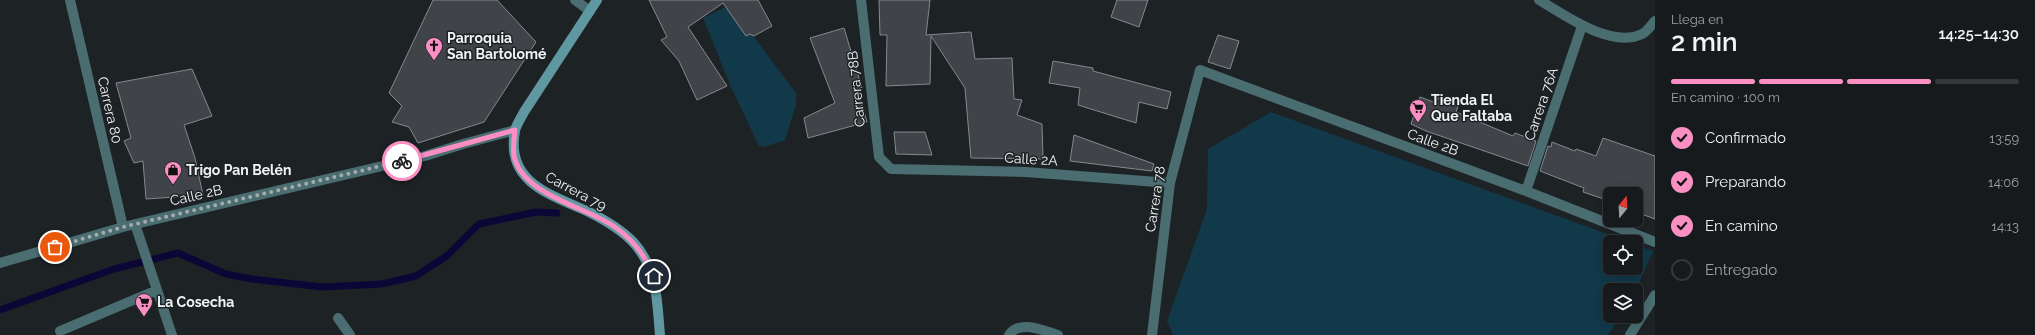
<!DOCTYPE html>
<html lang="es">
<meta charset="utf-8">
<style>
:root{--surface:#161a1c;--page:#232729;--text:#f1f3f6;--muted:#9ea1a3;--line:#35383b;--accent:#fb8fc4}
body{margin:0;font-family:Raleway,sans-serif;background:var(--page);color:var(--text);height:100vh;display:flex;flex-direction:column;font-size:15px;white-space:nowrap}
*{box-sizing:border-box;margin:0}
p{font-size:13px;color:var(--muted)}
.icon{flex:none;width:22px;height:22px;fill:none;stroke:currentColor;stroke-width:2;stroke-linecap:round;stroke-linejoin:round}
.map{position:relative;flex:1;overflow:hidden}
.details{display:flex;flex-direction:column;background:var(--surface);width:380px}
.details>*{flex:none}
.needle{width:26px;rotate:18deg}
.tools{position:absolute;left:1603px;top:187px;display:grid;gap:8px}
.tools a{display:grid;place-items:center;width:40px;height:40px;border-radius:6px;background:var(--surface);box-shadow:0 2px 10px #0003,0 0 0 1px var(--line);font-size:20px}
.pin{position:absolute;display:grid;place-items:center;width:34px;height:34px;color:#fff;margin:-17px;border:2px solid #fff;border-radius:50%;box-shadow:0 1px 4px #0007}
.courier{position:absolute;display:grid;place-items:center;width:40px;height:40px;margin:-20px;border:3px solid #fb8fc4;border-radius:50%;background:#fff;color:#222;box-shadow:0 1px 5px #0007}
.headline em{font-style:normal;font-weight:600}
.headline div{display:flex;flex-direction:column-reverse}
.headline{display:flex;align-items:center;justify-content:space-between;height:68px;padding:0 16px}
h1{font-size:26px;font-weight:600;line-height:30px}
.bar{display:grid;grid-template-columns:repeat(4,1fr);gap:6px 4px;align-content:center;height:48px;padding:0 16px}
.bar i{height:5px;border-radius:3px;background:var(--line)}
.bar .active{background:var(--accent)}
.bar p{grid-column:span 4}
ol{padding:0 16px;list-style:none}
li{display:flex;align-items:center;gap:12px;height:44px}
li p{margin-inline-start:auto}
li .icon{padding:4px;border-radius:50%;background:var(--accent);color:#111;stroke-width:4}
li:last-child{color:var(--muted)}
li i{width:22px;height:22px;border:2px solid var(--line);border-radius:50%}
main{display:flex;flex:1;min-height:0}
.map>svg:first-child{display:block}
.green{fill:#11394a}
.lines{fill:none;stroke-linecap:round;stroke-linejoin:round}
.stream{stroke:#0c0637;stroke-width:7}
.building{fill:#404448;stroke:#85898e}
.street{stroke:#4a6d72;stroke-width:10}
.secondary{stroke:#5f98a0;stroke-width:10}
.done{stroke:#a6aaad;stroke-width:4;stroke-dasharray:0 7.2}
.route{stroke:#fb8fc4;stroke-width:5}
.labels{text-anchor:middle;stroke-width:3;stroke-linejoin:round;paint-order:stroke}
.poi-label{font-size:14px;font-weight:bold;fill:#f0f4f6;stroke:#1d2225;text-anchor:start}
.street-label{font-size:14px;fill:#f0f4f6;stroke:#1d2225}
</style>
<main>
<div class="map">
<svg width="1655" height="335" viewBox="0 0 1655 335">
<rect width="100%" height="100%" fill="#1d2225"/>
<path class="green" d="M730 5 796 93V105L785 140 764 147 759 146 731 87 703 18Z
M1271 112 1629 242H1610V268H1636V245L1653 251 1636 290H1610V316H1621L1608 335H1173L1167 321 1207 209 1208 149Z"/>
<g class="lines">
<path class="stream" d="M0 310 114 269 178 253 226 274 252 279 322 287 382 284 416 276 448 255 479 224 536 212 557 213"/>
</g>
<path class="building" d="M433 0H497L536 42 484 122 418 143 409 127 392 122 402 106 389 93Z
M649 0H758L772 26 754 36 750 34 746 36 723 3 688 27 727 86 697 100 679 61 661 40 667 37Z
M879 0H930L926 35 971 32 975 59 1012 58 1014 99 1022 100 1017 115 1042 124 1043 159 971 158 965 88 931 36 930 84 886 86 887 35H880Z
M1117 0H1148L1139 27 1111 17Z
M844 28 862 88H857L867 122 808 138 804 118 835 103 810 38Z
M1218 35 1239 41 1230 69 1208 62Z
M1053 61 1093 68V71L1171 92 1167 109 1139 102 1136 123 1078 105 1080 88 1049 83Z
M192 69 212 116 184 125 195 158 203 195 146 199 143 161 134 163 124 141 131 138 116 83Z
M1420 97 1436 103 1438 98 1458 106 1456 112 1513 136 1515 133 1536 141 1528 166 1426 131 1411 124Z
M894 132H925L932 155 896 154Z
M1074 135 1154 164 1152 171 1070 161Z
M1603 138 1655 156V219L1636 212V194H1610V201L1583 192 1584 188 1540 171 1548 146 1551 147 1552 142 1575 151 1576 149 1596 156Z"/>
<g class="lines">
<path class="street" d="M70 0 123 227
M575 0 590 11
M861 0 879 157 891 169 1026 172 1170 183
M1539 0C1565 15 1611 49 1642 34 1647 32 1651 25 1655 21
M1526 191 1582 26
M135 224 172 335
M0 263 123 227 425 156 463 144 515 130
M338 318 350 335
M60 331 157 290
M1009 335C1020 319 1044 331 1058 335
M1152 335 1170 183 1200 70 1526 191 1655 242
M1630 335 1655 295"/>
<path class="secondary" d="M597 0 524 112C521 118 516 125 515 131 505 183 552 195 589 212 605 220 622 230 634 243 658 270 657 302 660 335"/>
</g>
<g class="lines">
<path class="done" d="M55 247 123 227 402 161"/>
<path class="route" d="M402 161 515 130C514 140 512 151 515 160 527 196 586 207 615 227 632 239 646 257 654 276"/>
</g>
<defs>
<symbol id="church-pin" viewBox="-11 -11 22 30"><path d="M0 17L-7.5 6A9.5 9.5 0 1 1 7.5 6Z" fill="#fb8fc4" stroke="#1d2225"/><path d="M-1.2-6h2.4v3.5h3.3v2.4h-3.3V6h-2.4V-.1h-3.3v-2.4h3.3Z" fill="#111"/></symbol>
<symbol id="supermarket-pin" viewBox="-11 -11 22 30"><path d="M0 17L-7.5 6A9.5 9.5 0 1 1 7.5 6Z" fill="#fb8fc4" stroke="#1d2225"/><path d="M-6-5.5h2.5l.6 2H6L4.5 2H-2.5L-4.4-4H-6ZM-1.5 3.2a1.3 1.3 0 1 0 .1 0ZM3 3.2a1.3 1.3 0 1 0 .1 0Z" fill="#111"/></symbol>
<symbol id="shop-pin" viewBox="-11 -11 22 30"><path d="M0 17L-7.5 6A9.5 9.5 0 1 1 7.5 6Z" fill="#fb8fc4" stroke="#1d2225"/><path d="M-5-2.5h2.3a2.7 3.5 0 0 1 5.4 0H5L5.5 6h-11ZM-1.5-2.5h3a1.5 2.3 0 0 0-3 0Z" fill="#111"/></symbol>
</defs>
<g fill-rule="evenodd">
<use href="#church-pin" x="424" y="36" width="20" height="27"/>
<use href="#supermarket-pin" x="1408" y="98" width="20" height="27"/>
<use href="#shop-pin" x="163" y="160" width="20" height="27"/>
<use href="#supermarket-pin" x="134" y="292" width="20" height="27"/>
</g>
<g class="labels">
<g class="poi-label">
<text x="447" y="43">Parroquia<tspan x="447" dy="16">San Bartolomé</tspan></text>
<text x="1431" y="105">Tienda El<tspan x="1431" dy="16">Que Faltaba</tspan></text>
<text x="186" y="175">Trigo Pan Belén</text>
<text x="157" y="307">La Cosecha</text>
</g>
<g class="street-label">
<text transform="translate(856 89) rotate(-96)" y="5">Carrera 78B</text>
<text transform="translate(1541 104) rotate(-71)" y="5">Carrera 76A</text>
<text transform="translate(110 110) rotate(77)" y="5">Carrera 80</text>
<text transform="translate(1433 142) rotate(20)" y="5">Calle 2B</text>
<text transform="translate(1031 159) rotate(3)" y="5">Calle 2A</text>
<text transform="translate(576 191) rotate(28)" y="5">Carrera 79</text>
<text transform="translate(196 195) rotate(-13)" y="5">Calle 2B</text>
<text transform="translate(1155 199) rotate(-81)" y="5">Carrera 78</text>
</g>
</g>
</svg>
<div class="tools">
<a><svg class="needle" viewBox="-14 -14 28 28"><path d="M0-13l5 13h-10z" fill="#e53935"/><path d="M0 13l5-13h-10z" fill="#9ea1a3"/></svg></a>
<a><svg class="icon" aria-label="locate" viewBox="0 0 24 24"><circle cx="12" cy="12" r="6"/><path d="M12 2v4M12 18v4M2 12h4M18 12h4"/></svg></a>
<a><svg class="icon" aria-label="layers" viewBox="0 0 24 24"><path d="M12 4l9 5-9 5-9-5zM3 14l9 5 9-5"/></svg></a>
</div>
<div class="pin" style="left:55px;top:247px;background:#ea580c"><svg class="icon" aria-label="bag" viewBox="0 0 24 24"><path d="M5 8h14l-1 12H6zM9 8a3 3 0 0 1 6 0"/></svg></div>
<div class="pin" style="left:654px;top:276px;background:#1f2937"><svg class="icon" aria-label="home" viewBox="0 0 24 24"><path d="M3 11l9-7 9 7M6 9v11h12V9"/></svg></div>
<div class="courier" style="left:402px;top:161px"><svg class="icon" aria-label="bike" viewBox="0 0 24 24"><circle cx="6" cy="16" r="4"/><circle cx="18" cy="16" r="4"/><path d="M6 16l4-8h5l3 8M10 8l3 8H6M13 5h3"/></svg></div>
</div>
<section class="details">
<div class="headline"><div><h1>2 min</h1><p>Llega en</p></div><em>14:25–14:30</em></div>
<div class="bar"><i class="active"></i><i class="active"></i><i class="active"></i><i></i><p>En camino · 100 m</p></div>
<ol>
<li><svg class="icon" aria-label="check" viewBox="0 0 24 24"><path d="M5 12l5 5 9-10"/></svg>Confirmado<p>13:59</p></li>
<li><svg class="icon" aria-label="check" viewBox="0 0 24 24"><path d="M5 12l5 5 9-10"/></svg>Preparando<p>14:06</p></li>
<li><svg class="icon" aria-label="check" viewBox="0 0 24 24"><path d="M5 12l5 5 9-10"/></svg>En camino<p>14:13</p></li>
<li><i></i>Entregado</li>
</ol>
</section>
</main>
